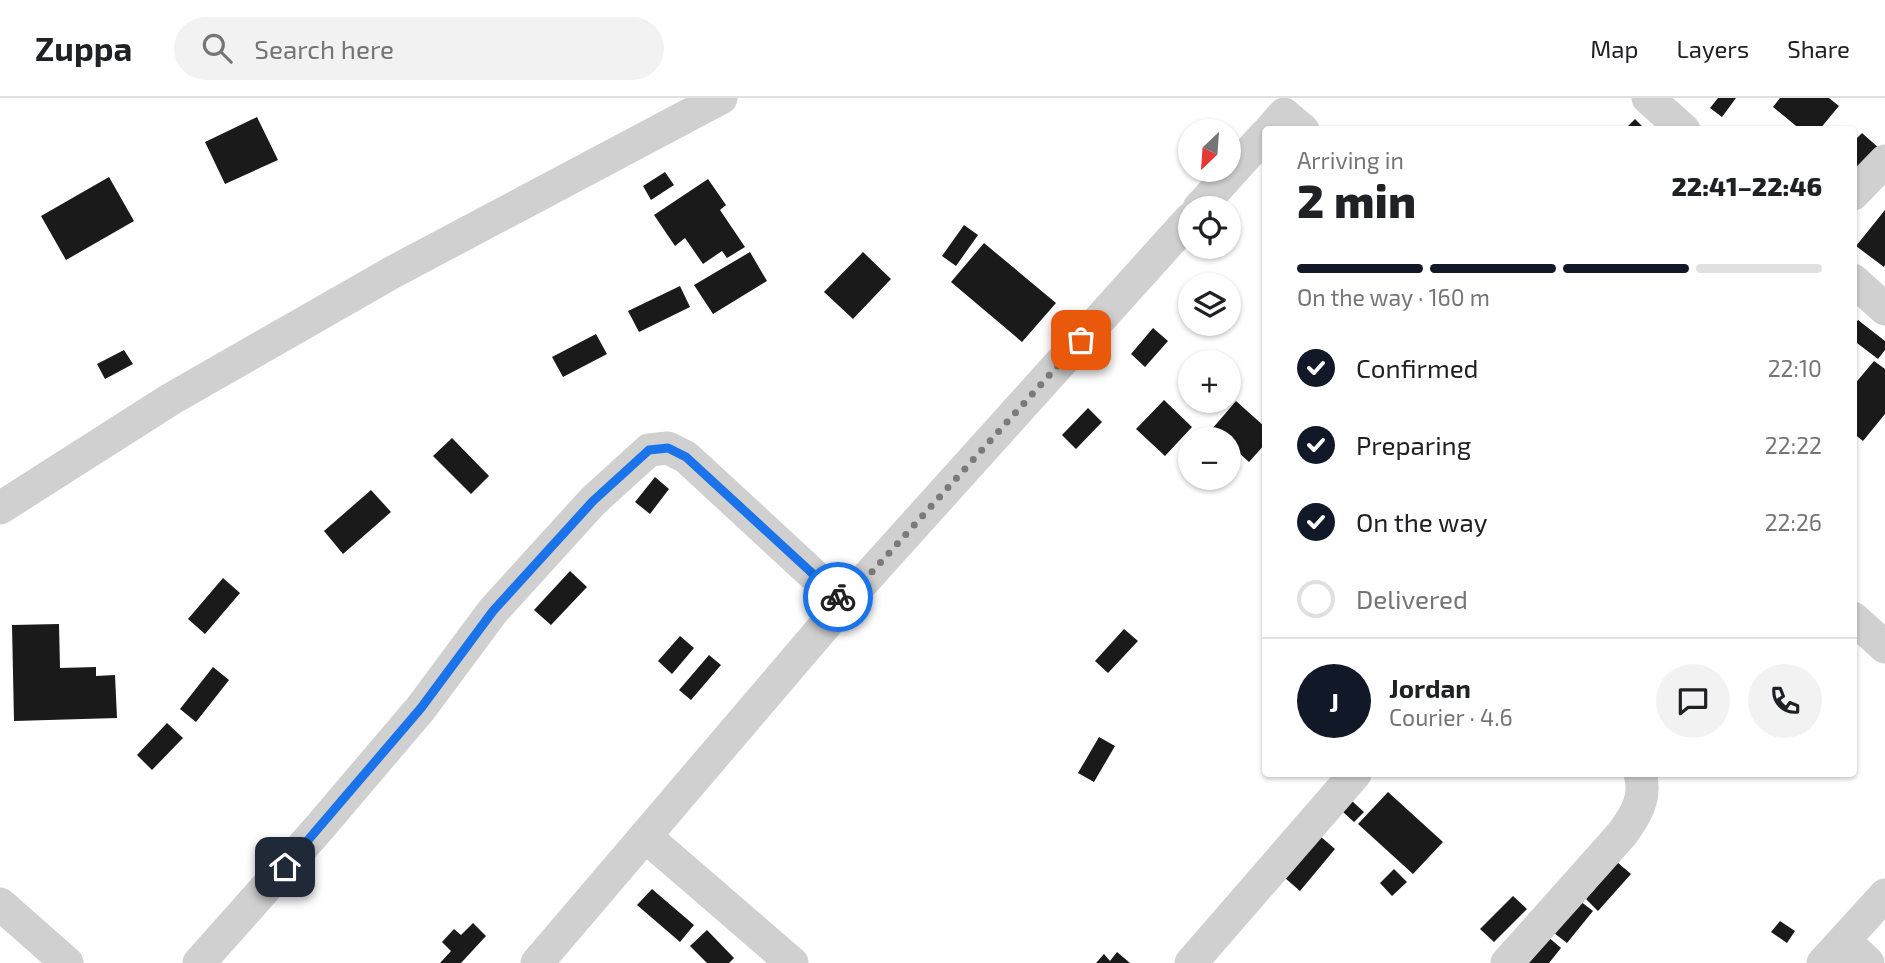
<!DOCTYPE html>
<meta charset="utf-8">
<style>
:root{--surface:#fff;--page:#f2f2f2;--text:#202124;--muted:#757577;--line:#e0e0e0;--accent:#111827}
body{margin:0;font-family:"Exo 2",sans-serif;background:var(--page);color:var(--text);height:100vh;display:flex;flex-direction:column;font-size:26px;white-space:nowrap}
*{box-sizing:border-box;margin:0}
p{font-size:23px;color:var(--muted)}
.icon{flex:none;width:38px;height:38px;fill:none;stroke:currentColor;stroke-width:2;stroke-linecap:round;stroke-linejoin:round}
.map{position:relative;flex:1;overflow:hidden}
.sheet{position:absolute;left:1262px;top:28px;width:595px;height:651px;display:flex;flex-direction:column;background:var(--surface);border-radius:7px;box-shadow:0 2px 5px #0004}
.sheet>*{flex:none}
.needle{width:46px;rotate:205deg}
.buttons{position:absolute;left:1178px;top:21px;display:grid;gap:14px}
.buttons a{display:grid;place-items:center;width:63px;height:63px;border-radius:50%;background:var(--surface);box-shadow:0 2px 5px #0004;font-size:35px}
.pin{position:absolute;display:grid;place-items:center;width:60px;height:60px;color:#fff;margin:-30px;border-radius:14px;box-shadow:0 4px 10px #0006}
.courier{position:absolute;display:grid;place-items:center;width:70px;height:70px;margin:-35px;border:5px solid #1a73e8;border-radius:50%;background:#fff;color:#222;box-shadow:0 2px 9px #0007}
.overview em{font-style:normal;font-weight:800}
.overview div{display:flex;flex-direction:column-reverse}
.overview{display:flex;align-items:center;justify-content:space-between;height:119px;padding:0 35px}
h1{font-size:46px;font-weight:800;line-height:52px}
.bar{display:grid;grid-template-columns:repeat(4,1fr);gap:10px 7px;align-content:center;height:84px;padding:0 35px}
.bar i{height:9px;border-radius:5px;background:var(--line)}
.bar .selected{background:var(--accent)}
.bar p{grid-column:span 4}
.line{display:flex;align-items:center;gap:18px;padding:0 35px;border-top:2px solid var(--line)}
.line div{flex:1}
.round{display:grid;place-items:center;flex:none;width:74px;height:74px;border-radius:37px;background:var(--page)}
ol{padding:0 35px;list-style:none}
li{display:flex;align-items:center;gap:21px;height:77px}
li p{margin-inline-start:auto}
li .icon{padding:7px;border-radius:50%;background:var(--accent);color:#fff;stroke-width:4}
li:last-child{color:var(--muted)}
li i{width:38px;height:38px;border:4px solid var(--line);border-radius:50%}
header{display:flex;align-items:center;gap:42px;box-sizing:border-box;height:98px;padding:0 35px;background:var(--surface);border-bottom:2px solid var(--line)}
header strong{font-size:33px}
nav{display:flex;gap:38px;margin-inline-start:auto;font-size:24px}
.search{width:490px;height:63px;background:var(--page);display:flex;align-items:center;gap:18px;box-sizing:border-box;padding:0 24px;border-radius:38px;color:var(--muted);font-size:26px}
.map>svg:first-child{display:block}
.building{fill:#1a1a1a}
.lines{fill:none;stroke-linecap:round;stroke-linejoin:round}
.minor{stroke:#d0d0d0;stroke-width:33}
.done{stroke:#7a7a7a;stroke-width:7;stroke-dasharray:0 12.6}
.route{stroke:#1a73e8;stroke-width:9}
</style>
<header>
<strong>Zuppa</strong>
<div class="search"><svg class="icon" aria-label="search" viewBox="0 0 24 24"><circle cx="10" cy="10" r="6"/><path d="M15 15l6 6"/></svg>Search here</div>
<nav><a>Map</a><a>Layers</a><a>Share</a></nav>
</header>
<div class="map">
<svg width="1885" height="865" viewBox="0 0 1885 865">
<rect width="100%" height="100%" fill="#fff"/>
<path class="building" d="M1718 0H1736L1722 19 1710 10Z
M1780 0H1829L1839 8 1819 32H1801L1773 9Z
M257 19 278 62 225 86 205 44Z
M1635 21 1646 32H1624Z
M1862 35 1880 51 1859 75 1853 70V44Z
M665 74 674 87 651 102 643 88Z
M109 79 134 123 66 162 41 118Z
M708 81 726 107 720 112 745 149 727 160 722 153 703 166 685 140 675 148 654 117Z
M1885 112V167L1884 169 1856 148Z
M964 127 978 137 956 168 942 158Z
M984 145 1056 205 1022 244 951 184Z
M750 154 767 183 713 216 694 187Z
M863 154 891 181 853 221 824 194Z
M680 188 690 209 639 234 628 213Z
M1858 222 1885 243V252L1878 261 1853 242V228Z
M1153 230 1168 243 1145 269 1131 256Z
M596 236 607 256 563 279 552 259Z
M124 252 133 266 105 281 97 266Z
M1874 263 1885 271V316L1863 343 1853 335V288Z
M1164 302 1192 329 1165 358 1136 331Z
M1236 303 1265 329V346L1249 364 1228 345V341H1224L1212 331Z
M1088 310 1102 324 1076 351 1062 337Z
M452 340 489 378 471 396 433 358Z
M655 379 669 391 650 416 635 404Z
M371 392 391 414 343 456 324 433Z
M570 473 587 489 551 527 534 512Z
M223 480 240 495 205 536 188 521Z
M59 526 60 570 96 569V578L115 577 117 620 14 623 12 527Z
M1124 531 1138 543 1108 575 1095 563Z
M680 538 694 550 672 576 658 563Z
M709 557 721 567 691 602 679 592Z
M213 569 229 582 196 624 180 611Z
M167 625 183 640 152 672 137 657Z
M1099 639 1115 648 1094 684 1078 675Z
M1388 694 1443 744 1413 776 1358 726Z
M1352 703 1364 714 1354 724 1342 713Z
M1320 738 1335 751 1300 793 1285 780Z
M1617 764 1631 776 1598 813 1586 801Z
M1394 771 1407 784 1392 798 1380 785Z
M652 791 694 827 680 844 637 807Z
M1513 798 1527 811 1494 844 1480 831Z
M1580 803 1593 813 1567 845 1554 835Z
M1780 823 1795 833 1787 845 1771 834Z
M473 825 486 838 461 865H440L451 853 442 844 454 831 461 837Z
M707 832 734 860 729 865H707L690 848Z
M1547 838 1561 850 1549 865H1525Z
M1117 854 1130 865H1096L1104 856 1110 863Z"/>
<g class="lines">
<path class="minor" d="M1648 0 1684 32
M1270 32 1284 16 1303 32
M1853 96 1885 63
M1199 110 1265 37
M1853 182 1885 211
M0 410 171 301 393 174 721 0
M1853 520 1885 549
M645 738 792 865
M0 806 67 865
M1844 842 1868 865
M199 865 319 730 421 610 493 513 593 403 649 352 668 350 686 359 844 505
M537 865 844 505 1190 121
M1191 865 1355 676
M1507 865 1622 736C1636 717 1647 699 1640 676
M1823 865 1885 797"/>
</g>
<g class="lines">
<path class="done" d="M838 499 844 505 1081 242"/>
<path class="route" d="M285 769 421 610 493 513 593 403 649 352 668 350 686 359 838 499"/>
</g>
</svg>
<div class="buttons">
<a><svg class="needle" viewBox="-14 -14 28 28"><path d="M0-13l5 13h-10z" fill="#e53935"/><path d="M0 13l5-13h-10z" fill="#757577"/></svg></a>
<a><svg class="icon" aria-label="locate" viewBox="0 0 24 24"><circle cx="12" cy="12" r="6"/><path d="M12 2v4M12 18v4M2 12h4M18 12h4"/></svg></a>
<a><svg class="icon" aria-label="layers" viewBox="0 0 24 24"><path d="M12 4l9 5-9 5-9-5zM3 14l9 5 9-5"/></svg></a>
<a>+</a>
<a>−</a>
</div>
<div class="pin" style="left:1081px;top:242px;background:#ea580c"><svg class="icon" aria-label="bag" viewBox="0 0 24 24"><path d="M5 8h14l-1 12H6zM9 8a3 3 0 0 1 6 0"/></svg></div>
<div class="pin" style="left:285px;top:769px;background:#1f2937"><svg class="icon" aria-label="home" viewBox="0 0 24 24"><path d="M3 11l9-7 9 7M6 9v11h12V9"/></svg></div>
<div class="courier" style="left:838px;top:499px"><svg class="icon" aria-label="bike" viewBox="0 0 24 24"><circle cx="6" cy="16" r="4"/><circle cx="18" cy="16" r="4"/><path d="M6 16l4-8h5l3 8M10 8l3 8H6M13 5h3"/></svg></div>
<section class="sheet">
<div class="overview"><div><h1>2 min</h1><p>Arriving in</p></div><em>22:41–22:46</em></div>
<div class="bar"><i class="selected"></i><i class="selected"></i><i class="selected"></i><i></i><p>On the way · 160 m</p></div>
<ol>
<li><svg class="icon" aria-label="check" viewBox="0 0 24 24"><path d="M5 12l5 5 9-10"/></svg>Confirmed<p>22:10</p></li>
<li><svg class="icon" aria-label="check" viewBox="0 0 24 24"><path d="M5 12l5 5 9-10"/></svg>Preparing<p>22:22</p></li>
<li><svg class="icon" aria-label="check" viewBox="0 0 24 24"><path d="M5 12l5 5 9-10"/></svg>On the way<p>22:26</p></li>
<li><i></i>Delivered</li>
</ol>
<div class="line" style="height:126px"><b class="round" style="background:var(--accent);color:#fff">J</b><div><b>Jordan</b><p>Courier · 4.6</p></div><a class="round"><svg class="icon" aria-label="chat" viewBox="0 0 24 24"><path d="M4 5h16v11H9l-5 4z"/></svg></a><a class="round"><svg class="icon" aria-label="phone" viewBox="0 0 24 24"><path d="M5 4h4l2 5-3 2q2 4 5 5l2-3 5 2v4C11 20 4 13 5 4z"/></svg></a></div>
</section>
</div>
